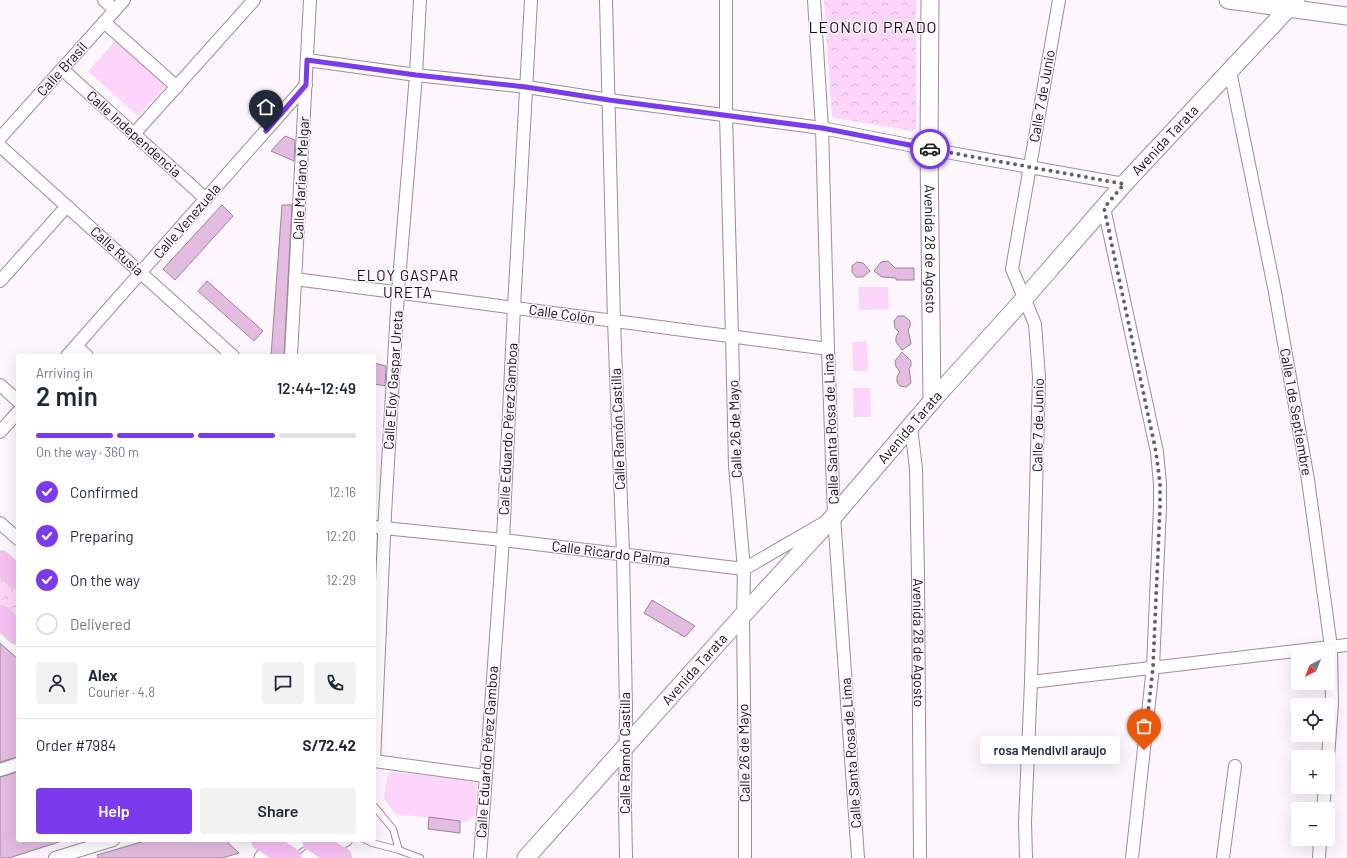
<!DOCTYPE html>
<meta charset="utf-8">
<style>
:root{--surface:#fff;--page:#f2f2f3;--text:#1f2937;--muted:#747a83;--line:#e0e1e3;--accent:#7c3aed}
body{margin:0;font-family:Barlow,sans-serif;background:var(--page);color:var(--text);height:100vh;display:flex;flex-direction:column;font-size:15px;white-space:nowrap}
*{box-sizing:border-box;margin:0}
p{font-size:13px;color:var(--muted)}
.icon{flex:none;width:22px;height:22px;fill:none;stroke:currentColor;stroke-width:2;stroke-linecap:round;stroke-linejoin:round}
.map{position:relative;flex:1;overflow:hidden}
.side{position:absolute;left:16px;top:354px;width:360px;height:488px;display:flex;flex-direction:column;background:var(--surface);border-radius:4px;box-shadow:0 4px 16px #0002}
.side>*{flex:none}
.needle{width:26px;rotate:222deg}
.buttons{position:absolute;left:1291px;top:646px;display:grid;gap:8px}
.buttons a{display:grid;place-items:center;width:44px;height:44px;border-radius:4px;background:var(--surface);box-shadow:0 4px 16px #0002;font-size:20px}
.pin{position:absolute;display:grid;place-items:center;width:34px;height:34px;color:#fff;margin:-41px -17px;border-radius:50% 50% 50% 0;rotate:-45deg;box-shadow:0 0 4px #0007}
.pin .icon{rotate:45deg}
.courier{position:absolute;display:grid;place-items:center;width:40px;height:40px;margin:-20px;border:3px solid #7c3aed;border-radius:50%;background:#fff;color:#222;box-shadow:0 1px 5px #0007}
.bubble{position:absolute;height:28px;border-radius:4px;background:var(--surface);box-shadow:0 4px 16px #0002;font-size:13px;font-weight:600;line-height:28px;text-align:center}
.head em{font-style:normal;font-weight:600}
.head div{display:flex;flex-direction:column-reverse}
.head{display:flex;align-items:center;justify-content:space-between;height:68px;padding:0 20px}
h1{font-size:26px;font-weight:600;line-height:30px}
.bar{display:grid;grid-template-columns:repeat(4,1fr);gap:6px 4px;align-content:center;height:48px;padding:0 20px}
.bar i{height:5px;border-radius:3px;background:var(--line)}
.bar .current{background:var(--accent)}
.bar p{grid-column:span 4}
.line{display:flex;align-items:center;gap:10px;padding:0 20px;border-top:1px solid var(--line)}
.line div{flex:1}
.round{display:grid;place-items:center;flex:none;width:42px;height:42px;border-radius:4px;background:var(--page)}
ol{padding:0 20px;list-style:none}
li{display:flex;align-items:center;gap:12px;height:44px}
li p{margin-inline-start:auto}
li .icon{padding:4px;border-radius:50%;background:var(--accent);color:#fff;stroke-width:4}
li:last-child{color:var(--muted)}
li i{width:22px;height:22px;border:2px solid var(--line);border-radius:50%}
.cta{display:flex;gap:8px;margin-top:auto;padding:8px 20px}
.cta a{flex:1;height:46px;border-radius:4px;background:var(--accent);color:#fff;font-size:16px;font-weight:600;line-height:46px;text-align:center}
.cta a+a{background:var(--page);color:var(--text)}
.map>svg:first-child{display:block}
.park{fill:url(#park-crowns)}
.pitch{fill:#fed5fa}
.building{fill:#e4bbe1;stroke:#968594}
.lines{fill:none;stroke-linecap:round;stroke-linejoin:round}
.lane-casing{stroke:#9d8c9c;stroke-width:8}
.street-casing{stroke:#9d8c9c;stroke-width:14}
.secondary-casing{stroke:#9d8c9c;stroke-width:19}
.highway-casing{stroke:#d5d4d5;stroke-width:24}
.lane{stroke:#fff;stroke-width:6}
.street{stroke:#fff;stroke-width:12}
.secondary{stroke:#fff;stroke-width:17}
.highway{stroke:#f6bff2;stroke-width:22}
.done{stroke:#665f65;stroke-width:4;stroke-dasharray:0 7.2}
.route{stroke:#7c3aed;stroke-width:5}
.labels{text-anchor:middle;stroke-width:3;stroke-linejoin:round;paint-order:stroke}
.street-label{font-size:14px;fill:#150e14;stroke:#fdf6fc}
.neighbourhood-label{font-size:15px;letter-spacing:1px;fill:#150e14;stroke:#fdf6fc}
.quarter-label{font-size:16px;letter-spacing:1px;fill:#150e14;stroke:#fdf6fc}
</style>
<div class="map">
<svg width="1347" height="858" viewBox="0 0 1347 858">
<defs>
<pattern id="park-crowns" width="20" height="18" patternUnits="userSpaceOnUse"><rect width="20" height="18" fill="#fed5fa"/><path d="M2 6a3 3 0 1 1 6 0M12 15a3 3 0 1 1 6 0" fill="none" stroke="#d9b6d5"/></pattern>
</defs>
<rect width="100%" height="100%" fill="#fdf6fc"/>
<path class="park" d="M824 0H916V129L913 131 835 118 832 116Z
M0 576 18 592V625L0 609Z"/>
<path class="pitch" d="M116 40 166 85 138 116 88 71Z
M858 287H888L889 309 859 310Z
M867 341 868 371H853L852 342Z
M853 388H870L871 417H854Z
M388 772 472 779 477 784 476 814 467 822 395 814 384 798Z"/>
<path class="building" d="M285 136 295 140 294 161 271 151Z
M222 205 233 216 175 280 163 269Z
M282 205H292L284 356H271Z
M888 261 895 268H914V280H896V278L882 277 874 271 881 262Z
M857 262 863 263 870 271 863 277H856L852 272V266Z
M207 281 263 331 254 341 198 291Z
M898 316H904L910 321V327L908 329 911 344 902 350 896 342V337L899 332 895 328 894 321Z
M902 352 911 361V366L909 368 911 383 906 387 900 386 897 382V377L900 371 896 367 895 361Z
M374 363 386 366 385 386 374 384Z
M652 600 695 626 685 637 644 613Z
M0 643 18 659V757L0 762Z
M18 772V840H59V842L9 858H0V777Z
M429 817 460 821V833L428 829Z
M148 840H225L239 853 222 858H98L97 855Z"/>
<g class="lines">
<defs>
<path id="lane" d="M374 806 393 829 399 850
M366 840 372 843 399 850 420 858"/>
<g id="street">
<path d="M104 0 115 10"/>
<path d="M606 0 614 321 623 554 626 708 625 806 626 858"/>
<path d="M726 0V115L732 336 735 466 744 569 743 615 745 790V858"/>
<path d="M814 0 822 128 828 349 834 516 858 858"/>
<path d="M104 22 177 87"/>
<path d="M307 60 416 75 527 87 609 100 822 128 929 149 1124 184"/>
<path d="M62 69 206 199"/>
<path d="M1230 71 1275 292 1308 480 1331 647 1332 704 1328 757"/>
<path d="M134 134 254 0"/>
<path d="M0 138 124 0"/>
<path d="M0 146 233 356"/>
<path d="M1104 208 1157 452 1160 484V507L1153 667 1132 858"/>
<path d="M295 279 828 349"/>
<path d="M0 281 67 206"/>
<path d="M76 346 87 356"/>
<path d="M67 356 306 85"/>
<path d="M291 356 310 0"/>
<path d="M0 385 18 401"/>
<path id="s1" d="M911 427 916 469 918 575 920 858"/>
<path d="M0 432 18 412"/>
<path d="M0 523 18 539"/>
<path d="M374 527 503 540 744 569 822 524"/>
<path d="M1031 682 1347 645"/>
<path d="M374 761 385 514 398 292 416 75 420 0"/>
<path d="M374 761 485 776"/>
<path d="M0 770 18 764"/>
<path d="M1323 809 1325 787"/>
<path d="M326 849 346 840"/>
<path d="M55 858 113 840"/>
<path d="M480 858 503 540 514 307 531 0"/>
<path d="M1026 858 1025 822 1031 682 1039 377 1035 324 1012 269 1059 0"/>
<path d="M1223 858 1235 766"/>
<path d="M1319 858 1320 839"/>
</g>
<g id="secondary">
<path id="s2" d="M930 0 929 149 932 401"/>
<path d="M1228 0 1347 16"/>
<path d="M263 858 279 851 298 840"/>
<path d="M309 858 326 849"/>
<path id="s3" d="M526 858 743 615 834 516 932 401 1024 299 1124 184 1296 0"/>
</g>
<path id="highway" d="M0 562 18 578
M0 617 18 633
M263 840 290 858
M313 840 340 858"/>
</defs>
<use href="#lane" class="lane-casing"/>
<use href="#street" class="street-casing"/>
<use href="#secondary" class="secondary-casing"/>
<use href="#highway" class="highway-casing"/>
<use href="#lane" class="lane"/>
<use href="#street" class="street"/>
<use href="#secondary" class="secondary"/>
<use href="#highway" class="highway"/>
</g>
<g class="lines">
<path class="done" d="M930 149 1124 184 1104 208 1156 452 1160 484V507L1153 667 1144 750"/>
<path class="route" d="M266 131 306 85 307 60 416 75 526 87 609 100 822 128 930 149"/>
</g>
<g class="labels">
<g class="street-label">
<text transform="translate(62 69) rotate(-48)" y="5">Calle Brasil</text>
<text transform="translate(1042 96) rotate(-80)" y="5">Calle 7 de Junio</text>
<text transform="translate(134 134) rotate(42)" y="5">Calle Independencia</text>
<text dy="5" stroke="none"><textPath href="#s3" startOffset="961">Avenida Tarata</textPath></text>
<text transform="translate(301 178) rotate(-87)" y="5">Calle Mariano Melgar</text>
<text transform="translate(187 221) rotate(-49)" y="5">Calle Venezuela</text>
<text dy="5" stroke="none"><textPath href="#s2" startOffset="249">Avenida 28 de Agosto</textPath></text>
<text transform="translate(117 251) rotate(42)" y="5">Calle Rusia</text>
<text transform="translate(562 314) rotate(8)" y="5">Calle Colón</text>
<text transform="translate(393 380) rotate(-86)" y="5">Calle Eloy Gaspar Ureta</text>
<text transform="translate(1296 412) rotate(80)" y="5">Calle 1 de Septiembre</text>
<text transform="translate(1038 425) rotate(-89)" y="5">Calle 7 de Junio</text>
<text dy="5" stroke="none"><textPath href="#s3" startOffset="577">Avenida Tarata</textPath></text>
<text transform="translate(508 429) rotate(-87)" y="5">Calle Eduardo Pérez Gamboa</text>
<text transform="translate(618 429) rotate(-92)" y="5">Calle Ramón Castilla</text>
<text transform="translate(735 429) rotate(-92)" y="5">Calle 26 de Mayo</text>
<text transform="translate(831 429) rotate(-92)" y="5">Calle Santa Rosa de Lima</text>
<text transform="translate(611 553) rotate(7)" y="5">Calle Ricardo Palma</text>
<text dy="5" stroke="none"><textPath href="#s1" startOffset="216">Avenida 28 de Agosto</textPath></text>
<text dy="5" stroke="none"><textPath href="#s3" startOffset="253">Avenida Tarata</textPath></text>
<text transform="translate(487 752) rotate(-86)" y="5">Calle Eduardo Pérez Gamboa</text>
<text transform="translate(625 753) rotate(-90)" y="5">Calle Ramón Castilla</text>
<text transform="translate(744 753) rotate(-91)" y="5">Calle 26 de Mayo</text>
<text transform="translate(851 753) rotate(-94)" y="5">Calle Santa Rosa de Lima</text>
</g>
<g class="neighbourhood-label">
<text x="408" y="281">ELOY GASPAR<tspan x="408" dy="17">URETA</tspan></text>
</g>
<g class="quarter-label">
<text x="873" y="33">LEONCIO PRADO</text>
</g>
</g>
</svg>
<div class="buttons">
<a><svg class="needle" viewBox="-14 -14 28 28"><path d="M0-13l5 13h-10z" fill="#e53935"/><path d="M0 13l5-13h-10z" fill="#747a83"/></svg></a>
<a><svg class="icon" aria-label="locate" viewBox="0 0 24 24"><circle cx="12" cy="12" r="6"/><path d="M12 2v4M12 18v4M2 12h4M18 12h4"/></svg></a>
<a>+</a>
<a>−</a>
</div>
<div class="pin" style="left:1144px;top:750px;background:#ea580c"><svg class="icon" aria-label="bag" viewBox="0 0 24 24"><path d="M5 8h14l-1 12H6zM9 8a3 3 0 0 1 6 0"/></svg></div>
<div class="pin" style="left:266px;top:131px;background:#1f2937"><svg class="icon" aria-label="home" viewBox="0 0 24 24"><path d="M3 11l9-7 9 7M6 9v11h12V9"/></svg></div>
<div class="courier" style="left:930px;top:149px"><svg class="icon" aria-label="car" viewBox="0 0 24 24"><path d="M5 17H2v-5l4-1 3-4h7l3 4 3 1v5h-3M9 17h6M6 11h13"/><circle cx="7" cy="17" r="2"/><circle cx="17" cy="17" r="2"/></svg></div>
<div class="bubble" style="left:980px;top:736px;width:140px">rosa Mendivil araujo</div>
<section class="side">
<div class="head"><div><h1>2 min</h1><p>Arriving in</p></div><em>12:44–12:49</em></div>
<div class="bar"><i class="current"></i><i class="current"></i><i class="current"></i><i></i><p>On the way · 360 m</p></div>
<ol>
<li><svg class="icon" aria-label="check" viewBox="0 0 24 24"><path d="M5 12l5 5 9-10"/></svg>Confirmed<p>12:16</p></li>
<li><svg class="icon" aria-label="check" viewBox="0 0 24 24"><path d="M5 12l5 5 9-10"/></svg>Preparing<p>12:20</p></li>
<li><svg class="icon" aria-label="check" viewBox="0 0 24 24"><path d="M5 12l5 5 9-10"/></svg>On the way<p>12:29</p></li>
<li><i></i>Delivered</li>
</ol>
<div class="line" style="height:72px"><a class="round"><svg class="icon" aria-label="person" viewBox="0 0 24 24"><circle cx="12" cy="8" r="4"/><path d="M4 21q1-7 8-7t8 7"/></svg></a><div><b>Alex</b><p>Courier · 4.8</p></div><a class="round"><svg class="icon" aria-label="chat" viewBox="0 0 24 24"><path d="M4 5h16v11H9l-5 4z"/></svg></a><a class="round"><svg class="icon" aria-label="phone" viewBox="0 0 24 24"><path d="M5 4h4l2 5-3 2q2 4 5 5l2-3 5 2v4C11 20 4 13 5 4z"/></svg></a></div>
<div class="line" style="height:52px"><div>Order #7984</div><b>S/72.42</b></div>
<div class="cta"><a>Help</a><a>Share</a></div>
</section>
</div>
